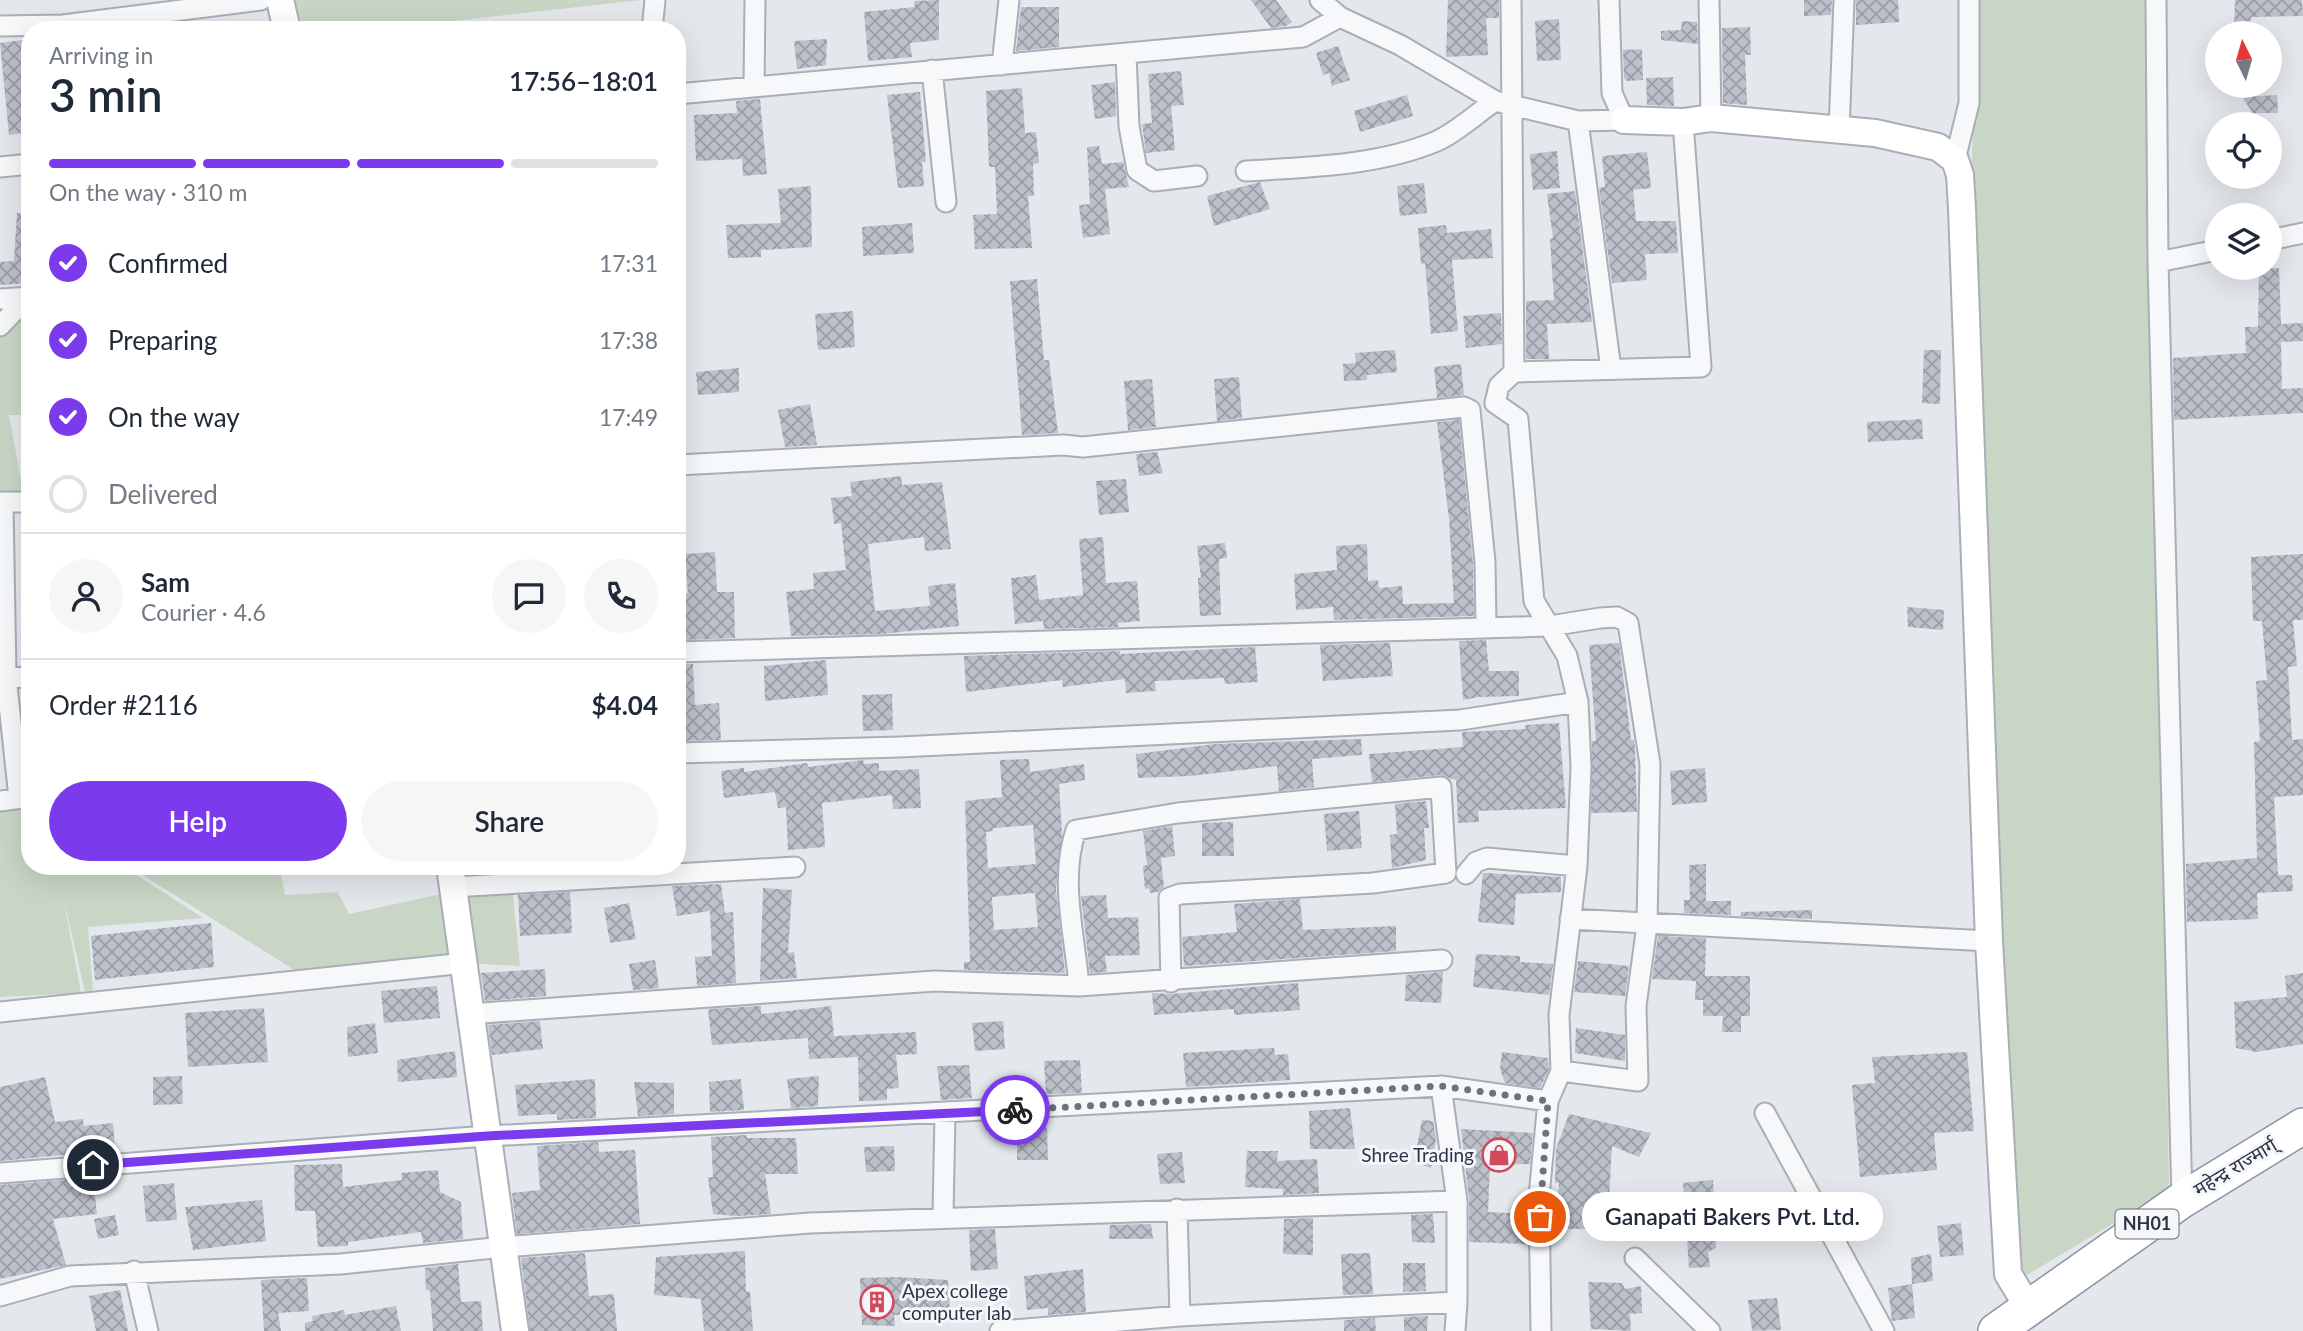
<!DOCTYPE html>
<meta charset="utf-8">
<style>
:root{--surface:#fff;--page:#f6f6f7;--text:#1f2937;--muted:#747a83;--line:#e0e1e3;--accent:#7c3aed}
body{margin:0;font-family:Lato,"Noto Sans Devanagari",sans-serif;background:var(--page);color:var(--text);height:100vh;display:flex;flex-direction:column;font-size:26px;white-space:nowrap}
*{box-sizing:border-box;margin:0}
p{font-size:23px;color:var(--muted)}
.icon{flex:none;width:38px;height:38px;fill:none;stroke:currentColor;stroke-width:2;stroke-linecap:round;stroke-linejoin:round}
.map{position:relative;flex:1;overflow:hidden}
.side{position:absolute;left:21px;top:21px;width:665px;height:854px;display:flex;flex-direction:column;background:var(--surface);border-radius:28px;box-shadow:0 7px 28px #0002}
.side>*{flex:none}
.needle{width:46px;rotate:355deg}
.tools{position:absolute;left:2205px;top:21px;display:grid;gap:14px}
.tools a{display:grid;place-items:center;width:77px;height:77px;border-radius:50%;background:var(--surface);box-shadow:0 7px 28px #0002;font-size:35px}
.pin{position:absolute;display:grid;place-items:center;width:60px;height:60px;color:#fff;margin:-30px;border:4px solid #fff;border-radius:50%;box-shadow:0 2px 7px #0007}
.courier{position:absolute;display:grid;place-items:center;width:70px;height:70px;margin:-35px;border:5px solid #7c3aed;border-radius:50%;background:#fff;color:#222;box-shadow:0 2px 9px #0007}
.bubble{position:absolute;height:49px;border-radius:24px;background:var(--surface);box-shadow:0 7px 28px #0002;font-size:23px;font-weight:600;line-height:49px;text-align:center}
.overview em{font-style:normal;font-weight:600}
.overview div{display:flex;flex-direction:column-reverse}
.overview{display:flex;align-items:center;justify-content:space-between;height:119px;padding:0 28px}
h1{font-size:46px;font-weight:600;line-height:52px}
.bar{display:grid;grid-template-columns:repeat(4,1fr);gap:10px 7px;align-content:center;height:84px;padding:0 28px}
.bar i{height:9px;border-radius:5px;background:var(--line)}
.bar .on{background:var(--accent)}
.bar p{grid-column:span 4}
.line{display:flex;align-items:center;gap:18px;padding:0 28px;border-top:2px solid var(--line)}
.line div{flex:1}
.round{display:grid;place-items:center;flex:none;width:74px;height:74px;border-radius:37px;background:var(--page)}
ol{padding:0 28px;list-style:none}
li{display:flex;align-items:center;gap:21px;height:77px}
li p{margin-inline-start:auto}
li .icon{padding:7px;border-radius:50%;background:var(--accent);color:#fff;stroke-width:4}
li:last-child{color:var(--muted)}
li i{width:38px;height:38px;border:4px solid var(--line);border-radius:50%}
.button{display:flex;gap:14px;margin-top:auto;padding:14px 28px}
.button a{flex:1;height:80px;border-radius:42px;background:var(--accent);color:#fff;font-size:28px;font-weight:600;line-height:80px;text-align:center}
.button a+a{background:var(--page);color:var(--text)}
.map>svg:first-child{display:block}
.green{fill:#c9d6c5}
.building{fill:url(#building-cross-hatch);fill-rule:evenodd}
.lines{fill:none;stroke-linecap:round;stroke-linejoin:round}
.street-casing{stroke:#a9aeb7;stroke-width:23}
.secondary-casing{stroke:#a9aeb7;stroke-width:30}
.highway-casing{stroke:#8b94a3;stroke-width:38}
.street{stroke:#f7f8fa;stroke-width:19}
.secondary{stroke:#fff;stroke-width:26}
.highway{stroke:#fff;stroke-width:35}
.done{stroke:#6c737f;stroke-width:7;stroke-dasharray:0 12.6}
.route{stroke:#7c3aed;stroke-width:9}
.labels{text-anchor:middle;stroke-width:6;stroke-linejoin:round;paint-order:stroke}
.shield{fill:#f4f6f9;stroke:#676e7b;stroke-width:2}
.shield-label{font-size:18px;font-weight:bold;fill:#2b3445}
.poi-label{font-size:19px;fill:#2b3445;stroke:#f4f6f9;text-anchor:end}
.street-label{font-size:19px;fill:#2b3445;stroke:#f4f6f9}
</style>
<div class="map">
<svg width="2303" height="1331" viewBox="0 0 2303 1331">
<defs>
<pattern id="building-cross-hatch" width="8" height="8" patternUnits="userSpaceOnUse" patternTransform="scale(1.75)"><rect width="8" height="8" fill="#bbc0ca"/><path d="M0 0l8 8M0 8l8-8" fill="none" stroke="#989da6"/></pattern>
</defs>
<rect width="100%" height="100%" fill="#e4e7ec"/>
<path class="green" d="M280 0H641L372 30H287Z
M1972 0H2150L2169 1190 2012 1284 1970 219 1975 62Z
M30 301V415H9L25 502 0 500V304Z
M30 797V866H123L203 918 88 927 93 990 85 992 63 896 81 993 0 997V801Z
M128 866H180L181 875 280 869 285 895 338 892 349 914 455 891 450 866H510L520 966 465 963 309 979Z"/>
<path class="building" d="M939 0V40L910 43 912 57 868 61 864 12 915 7 914 1Z
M1251 0H1276L1292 22 1286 26 1271 28Z
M1448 0H1499V18H1486L1488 55 1446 57Z
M1804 0H1832L1831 15 1804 16Z
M1856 0H1898L1899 22 1856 25Z
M2235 0H2302L2303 16 2251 17 2250 33H2234Z
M1021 7H1059V47L1016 51Z
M1559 19 1561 60 1537 61 1535 21Z
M1682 21 1697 22 1698 44 1661 40V31L1681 30Z
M1750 27 1751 55H1745L1747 105 1723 103 1722 28Z
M30 39V132L9 135 0 43Z
M827 39 826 65 797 69 794 41Z
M1338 46 1350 80 1332 86 1329 73 1323 75 1316 53Z
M1642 49 1643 80 1627 81 1624 78 1623 50Z
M1181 71 1184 105 1171 106 1175 150 1146 153 1142 124 1152 123 1148 74Z
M1673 77 1674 106 1647 105 1646 78Z
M1115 82 1116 116 1095 119 1091 85Z
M1022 88 1025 133 1036 132 1039 163 1033 164 1034 196H1028L1032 248 975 249 973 215 997 214 995 167H989L986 91Z
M920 92 926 162H922L924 186 898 188 887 95Z
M1407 95 1413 116 1360 132 1354 111Z
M2277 95 2278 113H2253L2242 97Z
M760 99 767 174 743 176 742 159 696 161 694 115 737 113 736 101Z
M1099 146 1102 164 1123 162 1129 187 1105 189 1110 234 1083 238 1079 205 1090 204 1087 147Z
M1557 151 1560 188 1533 190 1530 154Z
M1647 152 1651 188 1633 190 1636 221H1676L1678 253 1645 254 1647 280 1612 283 1599 188 1605 187 1602 156Z
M1260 182 1270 209 1214 226 1207 196Z
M1424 183 1427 213 1400 216 1397 186Z
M811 186 812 247 761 250V257L728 258 726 225 781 223 778 189Z
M1575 191 1592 322 1547 324 1549 359H1526V301L1554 300 1550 239 1553 238 1547 194Z
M17 213 30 214V283L0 285V262L14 261Z
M912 223 914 253 863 256 862 227Z
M1446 225 1447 233 1491 229 1493 258 1452 260 1458 331 1431 334 1425 263 1421 264 1418 228Z
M2259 268H2279L2281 324 2303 323V341L2281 342 2282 389 2303 388V413L2174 420 2173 358 2246 353 2245 327H2258Z
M1037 279 1044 360H1049L1058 433 1022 435 1010 281Z
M853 311 855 347 818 350 815 314Z
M1501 313 1502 344 1466 348 1463 316Z
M1395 350 1397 372 1367 375V380L1344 381 1343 364 1356 363 1355 353Z
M1924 350H1941L1940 404 1922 403Z
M1461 364 1464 395 1437 398 1434 367Z
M739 368V392L698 395 696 372Z
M1239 377 1242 418 1217 421 1214 379Z
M1152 379 1156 427 1128 430 1124 381Z
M810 404 817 445 785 447 778 410Z
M1922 419 1923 439 1868 442 1867 422Z
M1459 420 1473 563 1474 616 1334 620 1333 607 1296 610 1294 574 1337 570 1336 546 1367 544 1368 581 1378 580 1379 588 1402 586 1403 604 1454 603 1449 519 1437 422Z
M1157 452 1163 473 1139 476 1136 454Z
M901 476 902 485 942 482 951 549 925 551 924 537 868 544 875 611 930 606 928 586 955 583 959 626 881 634 791 636 786 592 814 589 813 573 846 570 841 523 834 524 831 498 852 496 850 482Z
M1126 479 1129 512 1099 515 1096 481Z
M1103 537 1106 583 1137 581 1140 621 1118 623 1119 627 1044 629 1043 621 1015 624 1011 578 1036 575 1039 600 1083 595 1079 539Z
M1225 543 1227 558 1219 559 1221 615 1200 616 1198 578H1201L1197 546Z
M715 552 717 592H734L735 638 682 640 680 594 688 593 685 554Z
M2303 554V620H2293L2297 666 2288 667 2292 740 2303 739V795L2274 797 2278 875H2292L2293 891 2257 893 2258 919 2187 922 2186 864 2257 858 2254 742 2260 741 2256 681 2267 680 2262 621H2253L2251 557Z
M1907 607 1944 610 1943 630 1908 627Z
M1486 640 1489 671H1519V696L1478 697 1463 700 1459 641Z
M1390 643 1393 676 1323 681 1320 645Z
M1619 643 1631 740H1634L1635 749 1637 812 1591 813 1592 741H1596L1589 645Z
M1255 647 1258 682 1225 684 1224 678 1155 681 1156 691 1126 693 1125 679 1063 687 1062 680 966 692 964 656 1120 651V654Z
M826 660 828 695 765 701 764 666Z
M677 664H693L695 705 719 703 721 740 677 741Z
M892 694 893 730 863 731 862 695Z
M1559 723 1566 808 1478 811 1479 822 1458 823 1456 780 1440 775 1372 782 1369 754 1463 747 1462 732 1526 729 1525 725Z
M1361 739 1362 755 1312 759 1314 787 1279 791 1277 766 1190 776 1138 778 1136 754 1215 744Z
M1029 759 1030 772 1084 764 1085 780 1059 784 1062 835 1056 889 1065 973 964 970V962H970L965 801 1002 797 1000 760ZM1033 825 1036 864 988 868 986 832 993 831V828ZM1035 893 1038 927 994 930 992 897Z
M863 760 864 764 879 763V771L919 769 921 808 893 809 892 795 822 803 825 847 788 850 786 807 778 808 775 792 724 798 721 771 744 768V772L807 763 808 767Z
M1705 768 1707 802 1672 805 1670 771Z
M1426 801 1429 828H1424L1426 860 1392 868 1390 835 1397 834 1395 804Z
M1359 811 1362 848 1327 851 1324 814Z
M1233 822 1234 856H1202V823Z
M1172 826 1175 856 1161 858 1164 887 1158 892 1150 893 1149 888 1145 889 1143 866 1147 865 1143 831Z
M1706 864V901H1731V915L1684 913V900H1690L1689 865Z
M1483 873 1561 877V892L1516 894 1514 925 1478 922Z
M721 884 725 913 733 912 736 983 697 986 695 957 712 956 710 911 677 916 672 886Z
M763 888 792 890 788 953 794 952 797 978 760 981Z
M570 892 572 933 520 936 518 895Z
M1106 895 1108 918 1138 917 1140 955 1105 956 1107 972 1090 973 1081 896Z
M1300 899 1303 930 1396 926V951L1184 966 1182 937 1237 932 1234 904Z
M629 903 636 939 610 943 604 908Z
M1812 910V919L1741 916V912Z
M211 923 214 967 95 980 91 936Z
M1658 936 1706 938 1705 976H1750V1016H1741V1032H1722L1723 1016H1703V1000H1695L1696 981 1652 979Z
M1476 954 1520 956V962L1553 964 1549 995 1473 987Z
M655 960 659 988 633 990 629 964Z
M1578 961 1629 966 1625 996 1574 992Z
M545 969 546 996 485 1001 481 973Z
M1443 972 1441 1003 1405 1001 1406 975Z
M2303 973V1044L2257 1052 2236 1048 2234 1002 2287 997 2285 976Z
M1298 983 1300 1010 1234 1015V1009L1154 1015 1152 993 1172 994Z
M437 986 440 1018 384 1023 381 991Z
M761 1006V1014L831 1006 834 1036 916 1032 917 1054 896 1055 899 1088 887 1089V1100L859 1101 858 1057 809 1059 808 1038 712 1045 708 1009Z
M264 1008 268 1062 188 1067 185 1013Z
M540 1021 543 1049 492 1055 488 1025Z
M1003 1021 1005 1049 975 1051 972 1023Z
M375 1023 378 1053 348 1057 347 1027Z
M1576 1028 1625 1035V1061L1575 1053Z
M1274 1048 1275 1055 1288 1054 1290 1080 1186 1087 1183 1053Z
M455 1051 457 1077 398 1082 397 1060Z
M1502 1052 1548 1058 1549 1069 1540 1088 1505 1083 1500 1069Z
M1967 1052 1974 1131 1934 1133 1937 1170 1860 1177 1852 1085 1875 1083 1872 1057Z
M1080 1060 1082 1093 1046 1094 1044 1061Z
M969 1065 972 1098 941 1100 937 1066Z
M182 1076 183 1104 153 1105V1077Z
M819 1076 818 1106 791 1108 787 1079Z
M45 1077 55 1122 83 1119 84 1126 113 1123 115 1150 0 1161V1087Z
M595 1079 596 1118 557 1120V1114L518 1116 515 1085Z
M741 1079 744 1110 710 1112 709 1082Z
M634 1082 674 1083V1114L638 1116Z
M1350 1108 1355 1149H1310L1309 1111Z
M1569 1114 1651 1133 1639 1157 1612 1146 1609 1200 1630 1199 1620 1229H1555L1559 1183H1555L1556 1149Z
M1422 1120 1433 1121 1436 1139 1431 1168 1414 1162Z
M1047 1127 1048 1160H1017V1130Z
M1461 1129 1533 1133 1530 1164 1490 1165 1488 1212 1527 1214 1525 1244 1469 1242V1199Z
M747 1135V1138H796L798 1174H765L771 1214 736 1216 713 1214 708 1177H713L711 1137Z
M598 1142 599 1152 635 1150 640 1224 517 1234 512 1193 540 1190 537 1146Z
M894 1146 895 1171 866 1172 864 1147Z
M1247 1151H1278L1277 1161 1317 1159 1319 1193 1283 1195V1189L1245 1187Z
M1182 1152 1185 1183 1160 1184 1157 1154Z
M342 1164 343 1187 402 1180 401 1173 438 1170 440 1192 461 1202 463 1239 423 1243 421 1232 348 1242V1246L318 1247 315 1211H295L294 1165Z
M93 1178 97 1214 53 1219 66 1265 0 1279V1185Z
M1713 1180 1716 1248 1708 1252 1710 1267 1689 1268 1683 1183Z
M174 1183 177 1220 146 1222 143 1186Z
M262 1200 266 1241 193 1250 185 1207Z
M1433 1214 1435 1243 1412 1242 1411 1215Z
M115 1215 119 1235 98 1239 94 1219Z
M1313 1218V1255L1283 1254 1284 1219Z
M1961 1223 1964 1255 1940 1257 1937 1226Z
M1151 1224 1153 1239H1109L1110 1225Z
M995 1229 998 1269 971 1271 969 1230Z
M745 1251 746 1292 750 1291 753 1331H704L701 1299 654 1295 656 1257Z
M585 1253 589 1296 614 1294 617 1331H530L521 1258Z
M1370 1253 1373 1294 1343 1295 1341 1254Z
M1931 1254 1933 1281 1912 1284 1911 1258Z
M1403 1263H1425L1426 1291 1403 1292Z
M458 1264 461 1302 481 1301 483 1331H433L430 1290H426L425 1268Z
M1083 1269 1086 1312 1048 1315V1308L1027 1310 1024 1276Z
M896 1277 948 1280 950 1314 894 1315 895 1326 862 1325 860 1278Z
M307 1278 309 1311 278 1313 281 1331H264L261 1280Z
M1588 1282 1622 1283 1625 1289 1641 1286 1642 1313 1630 1314 1631 1331 1591 1329Z
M1912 1284 1915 1318 1892 1321 1888 1288Z
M120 1290 128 1331H96L89 1296Z
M1777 1298 1781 1330 1752 1331 1748 1300Z
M396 1306 401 1331H305V1323L313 1321 312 1316 344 1310 345 1315Z
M1428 1316 1427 1331H1404V1317Z
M1375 1318 1376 1331H1344V1320Z"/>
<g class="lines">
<defs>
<path id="street" d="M1320 0 1340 17 1400 45 1495 101 1578 121 1624 120 1612 93 1609 0
M1511 0 1514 372 1499 386 1495 403 1518 419 1534 601 1567 656 1578 702 1581 767 1577 866 1559 1015 1561 1071 1548 1101 1539 1196 1541 1331
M1709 0 1711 118
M2156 0 2158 262 2182 1200
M0 26 63 25 261 0
M652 30 655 0
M1126 55 1129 126 1137 170 1154 181 1197 176
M1002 65 1009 0
M932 70 946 202
M754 86 755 0
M677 94 1303 37 1340 17
M1578 121 1611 369
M1839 131 1844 0
M1955 160 1969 103V0
M0 167 30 164
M1246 171C1309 167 1378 166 1437 141 1457 132 1476 114 1495 101
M2270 240 2303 233
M2158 262 2217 250
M0 299 30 297
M0 326 28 297
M1514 372 1701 367 1683 122
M677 465 1063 445 1083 447 1464 407 1470 410 1485 562 1486 626
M0 502H30
M3 502 6 676 19 798 30 788
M677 652 1550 626 1600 618 1617 617 1628 623 1650 764 1647 925 1636 1006 1638 1081 1561 1071
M6 676 30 678
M677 753 900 747 1460 720 1578 702
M0 801 30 797
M1466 874 1476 862 1487 858 1577 866
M453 887 795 867
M1570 919 1989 941
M1079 986C1075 935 1059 880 1076 830L1178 813 1441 787 1446 873 1373 883 1180 894 1169 898 1171 982
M0 1012 465 963
M469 1014 935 981 1079 986 1442 960
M1441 1086 1457 1201V1302
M1765 1113 1884 1331
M0 1173 487 1136 1441 1086 1548 1101
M1177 1209 1180 1316
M943 1216 945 1114
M1635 1258 1710 1331
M134 1271 148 1331
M0 1296 70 1276 341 1264 503 1247 810 1223 1457 1201
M1000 1331 1180 1316 1457 1302 1455 1331"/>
<path id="secondary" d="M280 0 287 30
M1624 120 1683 122 1711 118 1875 133 1938 147 1955 160 1960 175 1962 208 1989 941 2008 1274 2028 1307
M450 866 515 1331"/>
<path id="highway" d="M1996 1331 2182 1200 2303 1126"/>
</defs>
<use href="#street" class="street-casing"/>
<use href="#secondary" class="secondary-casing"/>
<use href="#highway" class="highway-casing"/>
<use href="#street" class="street"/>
<use href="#secondary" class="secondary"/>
<use href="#highway" class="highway"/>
</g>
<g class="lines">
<path class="done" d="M1015 1110 1441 1086 1548 1101 1540 1217"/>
<path class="route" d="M93 1165 487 1136 1015 1110"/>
</g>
<defs>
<symbol id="shop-ring" viewBox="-11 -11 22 22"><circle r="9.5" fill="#f4f6f9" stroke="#d1495b" stroke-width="1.5"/><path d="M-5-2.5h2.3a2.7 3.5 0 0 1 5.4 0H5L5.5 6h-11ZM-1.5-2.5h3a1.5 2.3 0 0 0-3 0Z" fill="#d1495b"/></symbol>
<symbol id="building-ring" viewBox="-11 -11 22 22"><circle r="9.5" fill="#f4f6f9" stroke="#d1495b" stroke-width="1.5"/><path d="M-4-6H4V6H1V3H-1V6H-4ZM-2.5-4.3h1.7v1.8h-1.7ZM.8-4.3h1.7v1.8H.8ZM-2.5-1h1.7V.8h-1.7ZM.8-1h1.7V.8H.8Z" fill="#d1495b"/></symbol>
</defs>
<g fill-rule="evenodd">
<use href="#shop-ring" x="1480" y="1136" width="38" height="38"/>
<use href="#building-ring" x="858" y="1283" width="38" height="38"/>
</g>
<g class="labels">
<rect class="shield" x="2115.5" y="1209.5" width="63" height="29" rx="5"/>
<g class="shield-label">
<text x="2147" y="1230">NH01</text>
</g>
<g class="poi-label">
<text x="1474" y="1162">Shree Trading</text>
<text x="902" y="1298" text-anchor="start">Apex college<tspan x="902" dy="22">computer lab</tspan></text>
</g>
<g class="street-label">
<text transform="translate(2235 1167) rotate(-31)" y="7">महेन्द्र राज्मार्ग्</text>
</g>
</g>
</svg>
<div class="tools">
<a><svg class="needle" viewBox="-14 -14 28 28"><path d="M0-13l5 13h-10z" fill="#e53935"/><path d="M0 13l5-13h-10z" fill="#747a83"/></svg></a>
<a><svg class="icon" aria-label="locate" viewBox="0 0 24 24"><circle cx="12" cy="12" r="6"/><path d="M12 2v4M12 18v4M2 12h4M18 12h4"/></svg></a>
<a><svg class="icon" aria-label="layers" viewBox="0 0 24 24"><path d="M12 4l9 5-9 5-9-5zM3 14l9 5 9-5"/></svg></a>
</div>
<div class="pin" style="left:1540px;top:1217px;background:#ea580c"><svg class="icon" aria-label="bag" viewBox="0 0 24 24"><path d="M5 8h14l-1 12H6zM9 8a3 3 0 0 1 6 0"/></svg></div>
<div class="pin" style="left:93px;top:1165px;background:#1f2937"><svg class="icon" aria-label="home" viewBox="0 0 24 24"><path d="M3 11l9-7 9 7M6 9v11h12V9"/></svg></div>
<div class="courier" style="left:1015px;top:1110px"><svg class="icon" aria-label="bike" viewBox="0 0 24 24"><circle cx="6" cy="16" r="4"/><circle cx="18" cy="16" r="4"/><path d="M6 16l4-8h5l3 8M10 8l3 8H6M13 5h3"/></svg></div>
<div class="bubble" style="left:1582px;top:1192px;width:301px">Ganapati Bakers Pvt. Ltd.</div>
<section class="side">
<div class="overview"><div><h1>3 min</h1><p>Arriving in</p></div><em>17:56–18:01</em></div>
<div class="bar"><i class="on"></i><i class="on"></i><i class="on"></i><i></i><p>On the way · 310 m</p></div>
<ol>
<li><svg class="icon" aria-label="check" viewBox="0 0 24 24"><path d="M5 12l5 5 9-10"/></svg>Confirmed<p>17:31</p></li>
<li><svg class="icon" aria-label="check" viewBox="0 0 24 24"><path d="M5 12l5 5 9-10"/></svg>Preparing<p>17:38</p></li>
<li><svg class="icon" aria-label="check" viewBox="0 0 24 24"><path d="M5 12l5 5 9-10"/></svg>On the way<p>17:49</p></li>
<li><i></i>Delivered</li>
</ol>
<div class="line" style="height:126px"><a class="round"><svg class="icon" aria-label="person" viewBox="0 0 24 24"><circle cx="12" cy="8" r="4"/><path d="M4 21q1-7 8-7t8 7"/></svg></a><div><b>Sam</b><p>Courier · 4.6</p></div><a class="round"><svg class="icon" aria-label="chat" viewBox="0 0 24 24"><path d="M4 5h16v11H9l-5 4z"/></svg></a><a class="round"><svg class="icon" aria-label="phone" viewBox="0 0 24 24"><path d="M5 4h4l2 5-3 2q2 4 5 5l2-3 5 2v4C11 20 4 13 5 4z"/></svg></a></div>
<div class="line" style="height:91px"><div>Order #2116</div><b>$4.04</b></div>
<div class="button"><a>Help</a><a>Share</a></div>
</section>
</div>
